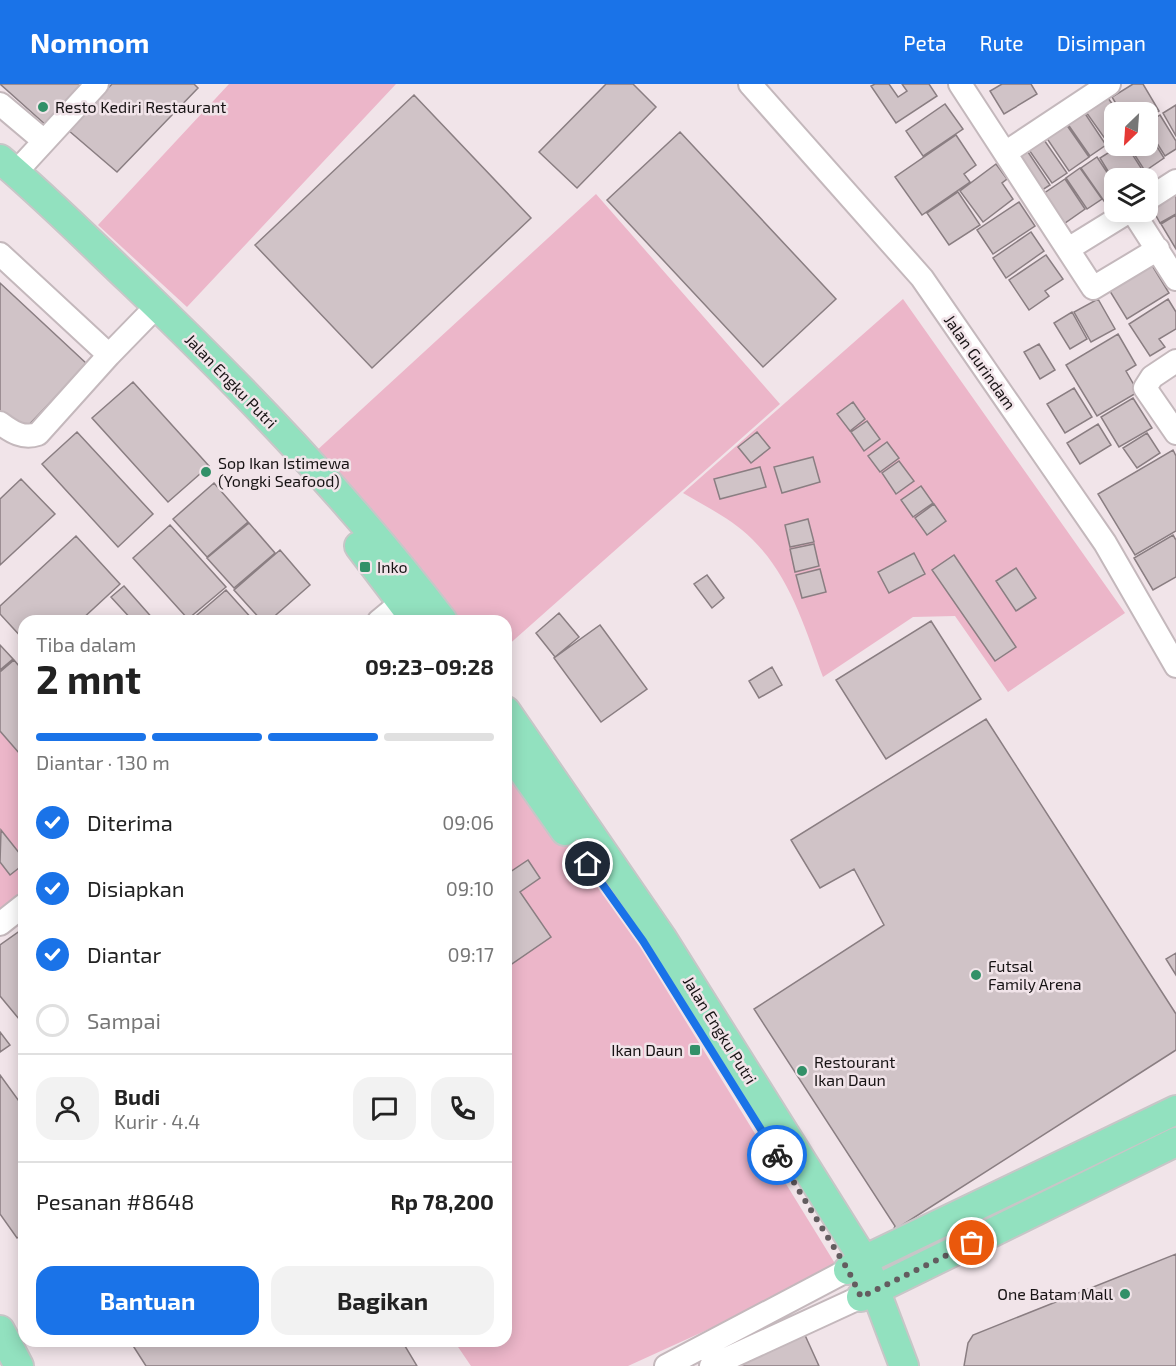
<!DOCTYPE html>
<html lang="id">
<meta charset="utf-8">
<style>
:root{--surface:#fff;--page:#f2f2f2;--text:#222;--muted:#767676;--line:#e0e0e0;--accent:#1a73e8}
body{margin:0;font-family:"Exo 2",sans-serif;background:var(--page);color:var(--text);height:100vh;display:flex;flex-direction:column;font-size:22px;white-space:nowrap}
*{box-sizing:border-box;margin:0}
p{font-size:20px;color:var(--muted)}
.icon{flex:none;width:33px;height:33px;fill:none;stroke:currentColor;stroke-width:2;stroke-linecap:round;stroke-linejoin:round}
.map{position:relative;flex:1;overflow:hidden}
.side{position:absolute;left:18px;top:531px;width:494px;height:732px;display:flex;flex-direction:column;background:var(--surface);border-radius:18px;box-shadow:0 3px 15px #0003}
.side>*{flex:none}
.needle{width:39px;rotate:205deg}
.tools{position:absolute;left:1104px;top:18px;display:grid;gap:12px}
.tools a{display:grid;place-items:center;width:54px;height:54px;border-radius:12px;background:var(--surface);box-shadow:0 3px 15px #0003;font-size:30px}
.pin{position:absolute;display:grid;place-items:center;width:51px;height:51px;color:#fff;margin:-26px;border:3px solid #fff;border-radius:50%;box-shadow:0 2px 6px #0007}
.courier{position:absolute;display:grid;place-items:center;width:60px;height:60px;margin:-30px;border:4px solid #1a73e8;border-radius:50%;background:#fff;color:#222;box-shadow:0 2px 8px #0007}
.overview em{font-style:normal;font-weight:700}
.overview div{display:flex;flex-direction:column-reverse}
.overview{display:flex;align-items:center;justify-content:space-between;height:102px;padding:0 18px}
h1{font-size:39px;font-weight:700;line-height:45px}
.bar{display:grid;grid-template-columns:repeat(4,1fr);gap:9px 6px;align-content:center;height:72px;padding:0 18px}
.bar i{height:8px;border-radius:4px;background:var(--line)}
.bar .active{background:var(--accent)}
.bar p{grid-column:span 4}
.line{display:flex;align-items:center;gap:15px;padding:0 18px;border-top:2px solid var(--line)}
.line div{flex:1}
.round{display:grid;place-items:center;flex:none;width:63px;height:63px;border-radius:18px;background:var(--page)}
ol{padding:0 18px;list-style:none}
li{display:flex;align-items:center;gap:18px;height:66px}
li p{margin-inline-start:auto}
li .icon{padding:6px;border-radius:50%;background:var(--accent);color:#fff;stroke-width:4}
li:last-child{color:var(--muted)}
li i{width:33px;height:33px;border:3px solid var(--line);border-radius:50%}
.primary-button{display:flex;gap:12px;margin-top:auto;padding:12px 18px}
.primary-button a{flex:1;height:69px;border-radius:18px;background:var(--accent);color:#fff;font-size:24px;font-weight:700;line-height:69px;text-align:center}
.primary-button a+a{background:var(--page);color:var(--text)}
header{display:flex;align-items:center;gap:36px;box-sizing:border-box;height:84px;padding:0 30px;background:var(--accent);color:#fff}
header strong{font-size:28px}
nav{display:flex;gap:33px;margin-inline-start:auto;font-size:21px}
.map>svg:first-child{display:block}
.green{fill:#ecb6c9}
.building{fill:#d0c3c7;stroke:#8a7e82;stroke-width:1.5}
.lines{fill:none;stroke-linecap:round;stroke-linejoin:round}
.minor-casing{stroke:#c4b8bc;stroke-width:26}
.major-casing{stroke:#c7c6c7;stroke-width:32}
.minor{stroke:#fff;stroke-width:22}
.major{stroke:#92e1bf;stroke-width:28}
.done{stroke:#635c5f;stroke-width:6;stroke-dasharray:0 10.8}
.route{stroke:#1a73e8;stroke-width:8}
.poi-dot{fill:#329068;stroke:#f1e4e9;stroke-width:2}
.labels{text-anchor:middle;stroke-width:5;stroke-linejoin:round;paint-order:stroke}
.poi-label{font-size:16px;fill:#171314;stroke:#f1e4e9;text-anchor:start}
.street-label{font-size:16px;fill:#171314;stroke:#f1e4e9}
</style>
<header>
<strong>Nomnom</strong>
<nav><a>Peta</a><a>Rute</a><a>Disimpan</a></nav>
</header>
<div class="map">
<svg width="1176" height="1282" viewBox="0 0 1176 1282">
<rect width="100%" height="100%" fill="#f1e4e9"/>
<path class="green" d="M229 0H396L187 223 98 141Z
M596 110 780 320 506 563V537H452L314 369Z
M903 215 1125 529 1008 608 955 532 913 533 823 593C805 544 790 492 752 455 733 436 707 423 683 409Z
M0 646 24 672V807L0 826Z
M506 675 640 863 839 1186 628 1282H471L454 1257H506Z"/>
<path class="building" d="M0 0H83L47 42Z
M112 0H194L198 4 117 88 68 46Z
M606 0H633L656 23 577 104 539 68Z
M875 0H889L898 13 907 7 902 0H929L937 12 896 39 871 2Z
M1002 0H1031L1037 10 1004 30 990 7Z
M1133 0H1143L1159 27 1148 34V28H1121L1112 13Z
M414 11 531 134 372 284 255 161Z
M1108 14 1118 28H1114V54L1108 59 1086 28Z
M945 20 963 45 923 72 906 47Z
M1176 21V52L1163 29Z
M1084 28 1106 61 1090 72 1067 39Z
M1160 31 1176 57V65L1165 72 1148 45V39Z
M1066 40 1089 73 1069 87 1046 53Z
M680 48 836 215 763 283 607 116Z
M1148 48 1164 74 1145 87 1129 62H1148Z
M956 51 976 81 964 90 970 98 922 131 895 93Z
M1042 53 1067 89 1052 99 1027 63Z
M1119 62H1127L1143 87 1132 94H1114V97L1100 74Z
M1026 65 1050 101 1036 110 1012 75Z
M1097 73 1114 99V114L1106 120 1081 84Z
M996 80 1007 95 1002 99 1013 115 983 138 960 107Z
M1080 84 1102 115 1087 125 1066 94Z
M1065 95 1085 125 1058 144 1037 114Z
M1176 99V130L1160 139 1148 117Z
M958 108 980 141 949 161 927 129Z
M1019 118 1035 142 993 170 977 146Z
M1176 131V165L1161 140Z
M1031 148 1044 167 1006 194 993 174Z
M1046 171 1063 195 1045 207 1049 212 1029 226 1009 196Z
M1150 178 1169 209 1127 235 1108 204Z
M0 199 87 280 23 347 0 327Z
M1098 215 1115 245 1091 258 1074 228Z
M1168 215 1176 228V245L1159 255 1165 263 1150 272 1129 240Z
M1072 228 1087 255 1070 265 1054 239Z
M1118 250 1136 281 1126 287 1138 308 1097 332 1066 281Z
M1039 260 1055 286 1040 295 1024 268Z
M133 298 209 382 168 418 92 334Z
M1074 304 1092 333 1065 349 1047 320Z
M1133 314 1152 344 1119 363 1101 333Z
M853 318 865 335 850 347 837 330Z
M867 337 880 355 864 367 851 348Z
M1098 340 1111 361 1080 380 1067 359Z
M77 348 153 430 118 463 42 380Z
M757 348 770 364 751 379 738 363Z
M1147 349 1160 369 1137 384 1123 364Z
M887 358 899 374 880 388 868 372Z
M1173 366 1176 372V447L1135 471 1098 410Z
M813 373 820 398 782 409 774 383Z
M899 377 914 397 896 410 882 389Z
M760 383 766 403 720 415 714 395Z
M21 395 55 430 0 481V415Z
M214 399 248 438 207 473 173 435Z
M921 402 933 419 913 433 901 416Z
M934 420 946 437 927 451 915 434Z
M808 435 814 458 790 463 785 441Z
M249 439 275 469 234 504 207 474Z
M170 441 226 503 188 535 133 474Z
M1173 451 1176 456V493L1153 506 1134 474Z
M76 452 120 500 80 537H24V556L0 530V522Z
M814 460 819 482 795 488 790 465Z
M280 466 310 501 269 537H262L234 506Z
M914 469 925 490 889 509 878 488Z
M954 471 1016 563 995 577 932 486Z
M1016 484 1036 514 1016 527 996 497Z
M820 485 826 508 802 514 796 491Z
M707 491 724 514 712 524 694 500Z
M124 502 155 537H133L111 513Z
M226 506 254 537H190Z
M559 529 579 553 555 573 536 549Z
M931 537 981 615 886 675 836 596Z
M600 541 647 605 601 638 554 574Z
M0 561 13 575 0 586Z
M14 576 24 588V664L19 669 0 647V588Z
M772 583 782 601 759 614 749 597Z
M986 635 1176 930V966L893 1147 895 1142 754 925 884 841 854 785 820 804 791 756Z
M1 746 24 775V780L10 791 0 778Z
M528 776 540 794 520 808 551 853 506 884V787L507 790Z
M24 844V941L0 912V861Z
M1176 869V891L1166 875Z
M0 948 10 961 0 968Z
M0 991 24 1024V1149L17 1154 0 1130Z
M1176 1170V1282H964L968 1259 973 1251Z
M804 1249 819 1282H727Z
M130 1257H402L417 1282H146Z"/>
<g class="lines">
<defs>
<path id="minor" d="M750 0 922 194 1105 459 1176 582
M960 0 1093 204 1158 165
M0 20 44 57
M1005 69 1109 0
M16 88 97 0
M1148 115 1176 97
M1133 128 1176 195
M1068 165 1128 128
M0 170 109 271
M1176 277 1152 293 1145 304 1176 349
M0 339C12 348 23 355 38 350L109 271 147 232
M379 537 402 518
M0 840 24 821
M666 1282 848 1186
M711 1282 861 1213"/>
<path id="major" d="M0 75C45 113 87 155 130 196 242 303 349 414 443 537
M359 462 416 537
M506 627 662 854 864 1176 904 1282
M506 663 565 747
M848 1186 864 1176 1176 1026
M861 1213 1176 1058
M0 1246 19 1282"/>
</defs>
<use href="#minor" class="minor-casing"/>
<use href="#major" class="major-casing"/>
<use href="#minor" class="minor"/>
<use href="#major" class="major"/>
</g>
<g class="lines">
<path class="done" d="M777 1071 848 1186 861 1213 972 1159"/>
<path class="route" d="M588 780 643 857 777 1071"/>
</g>
<g class="poi-dot">
<circle cx="43" cy="23" r="6"/>
<circle cx="206" cy="388" r="6"/>
<rect x="359" y="477" width="12" height="12" rx="3"/>
<circle cx="976" cy="891" r="6"/>
<rect x="689" y="960" width="12" height="12" rx="3"/>
<circle cx="802" cy="987" r="6"/>
<circle cx="1125" cy="1210" r="6"/>
</g>
<g class="labels">
<g class="poi-label">
<text x="55" y="29">Resto Kediri Restaurant</text>
<text x="218" y="385">Sop Ikan Istimewa<tspan x="218" dy="18">(Yongki Seafood)</tspan></text>
<text x="377" y="489">Inko</text>
<text x="988" y="888">Futsal<tspan x="988" dy="18">Family Arena</tspan></text>
<text x="683" y="972" text-anchor="end">Ikan Daun</text>
<text x="814" y="984">Restourant<tspan x="814" dy="18">Ikan Daun</tspan></text>
<text x="1113" y="1216" text-anchor="end">One Batam Mall</text>
</g>
<g class="street-label">
<text transform="translate(980 278) rotate(55)" y="6">Jalan Gurindam</text>
<text transform="translate(231 297) rotate(46)" y="6">Jalan Engku Putri</text>
<text transform="translate(720 946) rotate(58)" y="6">Jalan Engku Putri</text>
</g>
</g>
</svg>
<div class="tools">
<a><svg class="needle" viewBox="-14 -14 28 28"><path d="M0-13l5 13h-10z" fill="#e53935"/><path d="M0 13l5-13h-10z" fill="#767676"/></svg></a>
<a><svg class="icon" aria-label="layers" viewBox="0 0 24 24"><path d="M12 4l9 5-9 5-9-5zM3 14l9 5 9-5"/></svg></a>
</div>
<div class="pin" style="left:972px;top:1159px;background:#ea580c"><svg class="icon" aria-label="bag" viewBox="0 0 24 24"><path d="M5 8h14l-1 12H6zM9 8a3 3 0 0 1 6 0"/></svg></div>
<div class="pin" style="left:588px;top:780px;background:#1f2937"><svg class="icon" aria-label="home" viewBox="0 0 24 24"><path d="M3 11l9-7 9 7M6 9v11h12V9"/></svg></div>
<div class="courier" style="left:777px;top:1071px"><svg class="icon" aria-label="bike" viewBox="0 0 24 24"><circle cx="6" cy="16" r="4"/><circle cx="18" cy="16" r="4"/><path d="M6 16l4-8h5l3 8M10 8l3 8H6M13 5h3"/></svg></div>
<section class="side">
<div class="overview"><div><h1>2 mnt</h1><p>Tiba dalam</p></div><em>09:23–09:28</em></div>
<div class="bar"><i class="active"></i><i class="active"></i><i class="active"></i><i></i><p>Diantar · 130 m</p></div>
<ol>
<li><svg class="icon" aria-label="check" viewBox="0 0 24 24"><path d="M5 12l5 5 9-10"/></svg>Diterima<p>09:06</p></li>
<li><svg class="icon" aria-label="check" viewBox="0 0 24 24"><path d="M5 12l5 5 9-10"/></svg>Disiapkan<p>09:10</p></li>
<li><svg class="icon" aria-label="check" viewBox="0 0 24 24"><path d="M5 12l5 5 9-10"/></svg>Diantar<p>09:17</p></li>
<li><i></i>Sampai</li>
</ol>
<div class="line" style="height:108px"><a class="round"><svg class="icon" aria-label="person" viewBox="0 0 24 24"><circle cx="12" cy="8" r="4"/><path d="M4 21q1-7 8-7t8 7"/></svg></a><div><b>Budi</b><p>Kurir · 4.4</p></div><a class="round"><svg class="icon" aria-label="chat" viewBox="0 0 24 24"><path d="M4 5h16v11H9l-5 4z"/></svg></a><a class="round"><svg class="icon" aria-label="phone" viewBox="0 0 24 24"><path d="M5 4h4l2 5-3 2q2 4 5 5l2-3 5 2v4C11 20 4 13 5 4z"/></svg></a></div>
<div class="line" style="height:78px"><div>Pesanan #8648</div><b>Rp 78,200</b></div>
<div class="primary-button"><a>Bantuan</a><a>Bagikan</a></div>
</section>
</div>
